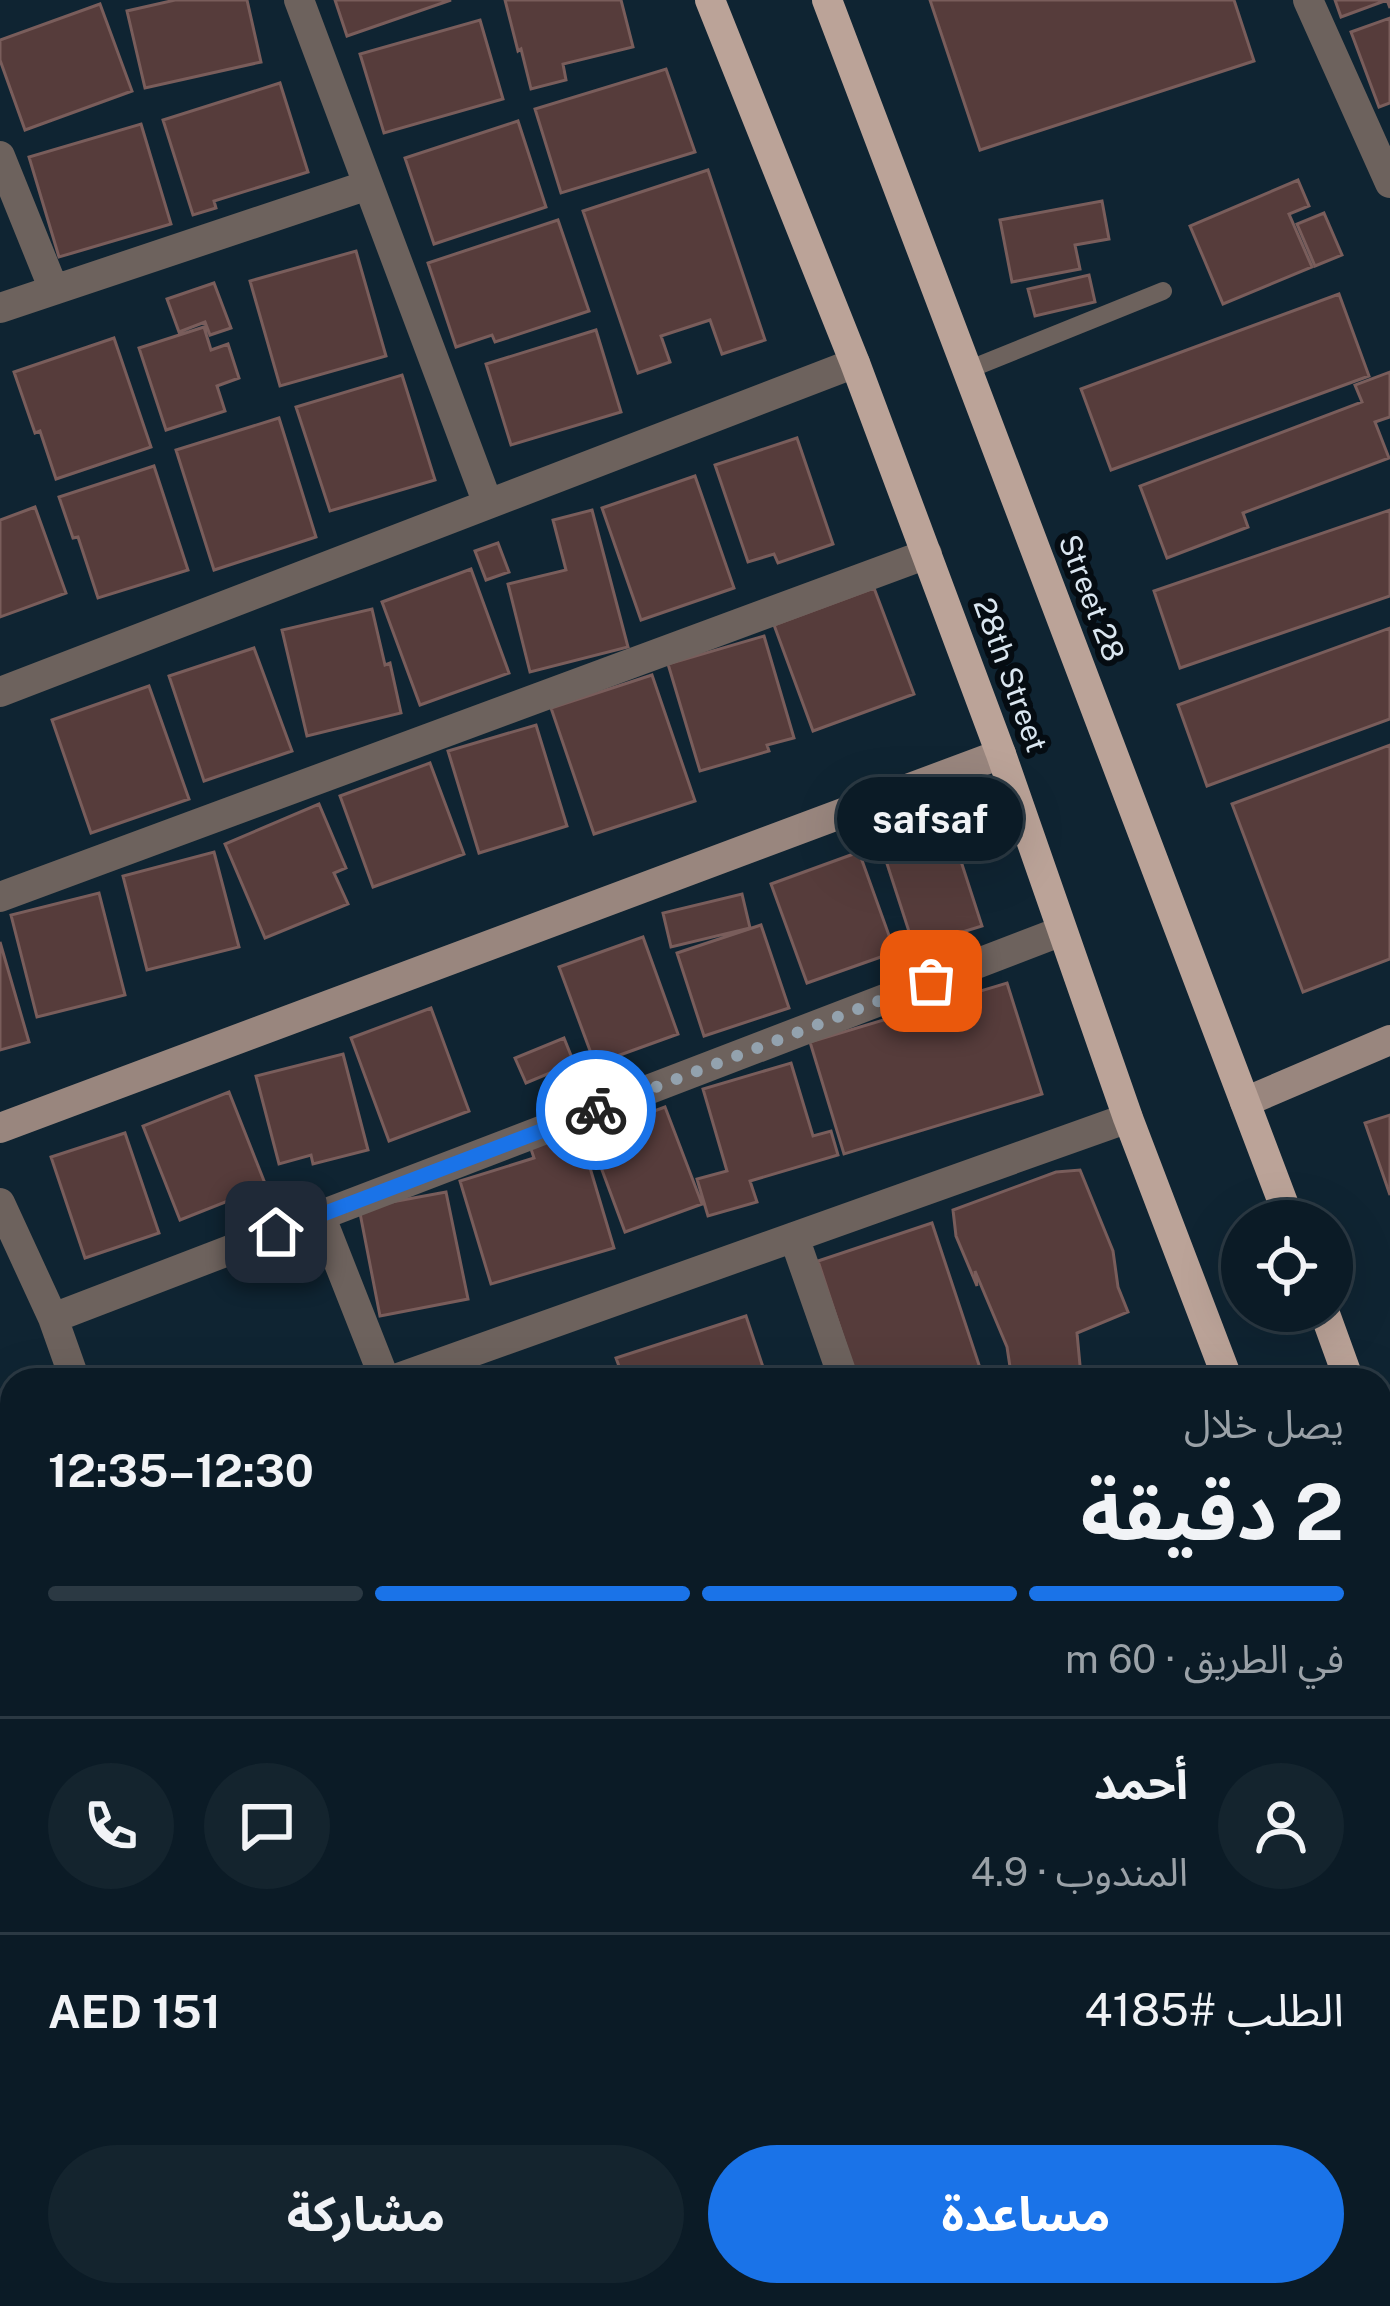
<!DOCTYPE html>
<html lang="ar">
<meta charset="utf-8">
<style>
:root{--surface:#0b1b26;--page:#14242e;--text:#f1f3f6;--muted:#9aa1a7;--line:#2b3943;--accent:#1a73e8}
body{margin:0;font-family:"Public Sans","Noto Sans Arabic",sans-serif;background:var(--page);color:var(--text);direction:rtl;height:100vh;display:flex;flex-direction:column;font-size:45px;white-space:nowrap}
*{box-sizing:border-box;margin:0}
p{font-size:39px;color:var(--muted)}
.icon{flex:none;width:66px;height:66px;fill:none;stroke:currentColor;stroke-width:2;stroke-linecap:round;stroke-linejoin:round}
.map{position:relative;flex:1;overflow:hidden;direction:ltr}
.drawer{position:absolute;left:0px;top:1368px;width:1392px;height:939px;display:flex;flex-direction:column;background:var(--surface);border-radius:36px 36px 0 0;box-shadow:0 12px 48px #0002,0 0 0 3px var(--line);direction:rtl}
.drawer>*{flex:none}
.fabs{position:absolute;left:1221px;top:1200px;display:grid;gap:24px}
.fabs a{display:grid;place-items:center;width:132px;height:132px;border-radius:50%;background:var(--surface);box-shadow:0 12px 48px #0002,0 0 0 3px var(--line);font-size:60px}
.pin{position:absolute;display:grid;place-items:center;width:102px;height:102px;color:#fff;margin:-51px;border-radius:24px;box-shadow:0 6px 18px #0006}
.courier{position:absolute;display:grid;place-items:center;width:120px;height:120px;margin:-60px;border:9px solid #1a73e8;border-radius:50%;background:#fff;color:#222;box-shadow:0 3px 15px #0007}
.bubble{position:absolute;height:84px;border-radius:42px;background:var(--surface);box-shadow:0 12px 48px #0002,0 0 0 3px var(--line);font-size:39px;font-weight:700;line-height:84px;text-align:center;direction:rtl}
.overview em{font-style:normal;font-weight:700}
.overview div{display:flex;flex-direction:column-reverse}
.overview{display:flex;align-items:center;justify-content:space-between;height:204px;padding:0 48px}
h1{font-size:78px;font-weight:700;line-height:90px}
.bar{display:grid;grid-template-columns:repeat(4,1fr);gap:18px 12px;align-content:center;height:144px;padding:0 48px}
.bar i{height:15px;border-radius:9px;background:var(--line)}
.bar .current{background:var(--accent)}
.bar p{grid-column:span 4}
.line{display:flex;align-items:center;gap:30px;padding:0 48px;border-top:3px solid var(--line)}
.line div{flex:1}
.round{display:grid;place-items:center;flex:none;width:126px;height:126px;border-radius:63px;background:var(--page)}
.cta{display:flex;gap:24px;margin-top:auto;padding:24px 48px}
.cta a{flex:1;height:138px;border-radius:72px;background:var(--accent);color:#fff;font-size:48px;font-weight:700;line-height:138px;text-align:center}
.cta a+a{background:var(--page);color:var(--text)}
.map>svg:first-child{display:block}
.building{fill:#563c3b;stroke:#795d5b;stroke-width:3}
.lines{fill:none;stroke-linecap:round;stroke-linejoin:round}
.lane{stroke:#6d625d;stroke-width:18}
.street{stroke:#6d625d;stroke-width:30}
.secondary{stroke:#99867e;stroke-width:30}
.primary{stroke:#bba398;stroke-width:30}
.done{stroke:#93a2ae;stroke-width:12;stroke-dasharray:0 21.6}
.route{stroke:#1a73e8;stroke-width:15}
.labels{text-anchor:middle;stroke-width:12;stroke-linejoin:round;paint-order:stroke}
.street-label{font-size:30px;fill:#dae6f0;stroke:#050c12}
</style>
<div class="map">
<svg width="1390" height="2306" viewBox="0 0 1390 2306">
<rect width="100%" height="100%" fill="#0f2432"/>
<path class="building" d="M175 0H247L261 62 145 88 127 11Z
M335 0H451L347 36Z
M505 0H621L633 47 563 64 566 80 531 89 521 49 518 51Z
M930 0H1234L1254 61 980 150Z
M1335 0H1390V8L1387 0 1341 17Z
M100 4 132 91 25 130 0 60V40Z
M1390 18V103L1379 107 1351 32Z
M480 20 503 99 384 133 360 54Z
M666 69 695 152 561 193 535 109Z
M280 83 308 172 214 201 216 208 193 215 163 120Z
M518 121 546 207 434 244 405 158Z
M141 124 171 224 59 257 29 157Z
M708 170 765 340 722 354 710 320 661 336 670 362 638 373 583 211Z
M1298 180 1309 206 1289 214 1312 267 1223 304 1190 226Z
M1102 201 1109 239 1075 245 1080 269 1012 282 1000 220Z
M1324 213 1342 255 1315 266 1297 224Z
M558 220 589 311 495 342 492 335 456 347 428 263Z
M356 251 386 356 280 386 250 281Z
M1089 275 1095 302 1035 316 1028 289Z
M214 283 231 328 210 335 205 322 179 332 167 299Z
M1339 294 1369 376 1111 470 1081 389Z
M204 327 211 350 228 344 239 378 217 386 225 411 166 430 139 348Z
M596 330 621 412 511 445 486 364Z
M114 338 151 447 56 479 40 431 35 433 14 372Z
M1390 372V417L1375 422 1389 458 1243 513 1248 527 1167 558 1140 486 1362 402 1355 385Z
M402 375 435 480 330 511 296 407Z
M279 418 316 537 214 570 176 450Z
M797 438 833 544 778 563 774 554 748 562 715 465Z
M154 466 188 570 98 598 78 537 73 538 59 497Z
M695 476 734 588 641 620 602 508Z
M35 507 66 593 0 617V520Z
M592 510 628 647 530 672 508 584 566 570 553 520Z
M1390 510V596L1180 668 1154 591Z
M498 543 509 572 486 580 475 551Z
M471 569 509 673 420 705 382 602Z
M874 588 914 694 813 731 774 625Z
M372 609 385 665 390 663 401 713 307 736 282 630Z
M1390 628V719L1207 786 1178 705Z
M764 636 794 738 767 745 769 751 700 771 668 664Z
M254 648 292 751 204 781 169 676Z
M652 675 695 801 594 834 551 708Z
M149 686 189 799 91 833 52 720Z
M536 725 567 826 479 853 448 751Z
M1390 745V959L1303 992 1232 804Z
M430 763 464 854 373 887 340 796Z
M319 804 346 868 334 873 348 904 265 938 225 844Z
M946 815 982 926 914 947 878 836Z
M214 852 239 947 147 970 123 876Z
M859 852 895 952 807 983 771 884Z
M99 893 125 995 37 1017 11 915Z
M742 894 750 928 671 947 663 913Z
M761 925 789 1008 704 1036 677 953Z
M643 937 678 1034 595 1064 559 967Z
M0 942 29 1042 0 1050Z
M1007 983 1042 1094 844 1154 810 1042Z
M431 1008 469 1111 389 1141 351 1038Z
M564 1038 574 1063 526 1083 515 1058Z
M343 1054 368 1150 313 1164 311 1155 279 1164 256 1076Z
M791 1063 813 1136 831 1131 838 1155 750 1181 757 1202 708 1216 697 1179 727 1171 703 1089Z
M229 1092 266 1186 180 1220 143 1126Z
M665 1107 702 1204 625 1232 589 1135Z
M1390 1115V1195L1365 1123Z
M579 1131 614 1248 491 1284 460 1181 534 1158 530 1146Z
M125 1133 159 1233 85 1258 51 1157Z
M1080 1170 1113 1251 1118 1287 1128 1312 1077 1333 1081 1376 1071 1380H1012L1007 1347 975 1271 977 1286 956 1236 953 1210 1056 1172Z
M446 1192 468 1299 380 1316 359 1208Z
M932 1223 984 1380H857L818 1261Z
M746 1316 767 1379 624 1380 616 1358Z
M0 1629 12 1657V1722L0 1728Z
M12 1761V1946L0 1913V1765Z
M1380 1980 1390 2009V2074L1380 2078Z
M473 2295H515L519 2306H476Z
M525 2295H594L596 2306H527Z
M712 2295H730L734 2306H677Z
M889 2295H946L951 2306H865Z
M969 2295H1012L1015 2306H973Z
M1100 2295H1154L1158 2306H1104Z"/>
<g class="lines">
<path class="lane" d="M965 371 1163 291"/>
<path class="street" d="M299 0 488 504
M1308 0 1390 183
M0 156 54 290
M0 308 368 185
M0 692 855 363
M0 897 927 554
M0 1203 53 1318 75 1380
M320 1215 385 1380
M794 1237 844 1380
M53 1318 1062 931
M393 1380 1128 1118
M1380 1943 1390 1940
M0 2203 12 2232
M38 2295 42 2306
M403 2295 407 2306
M784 2295 787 2306"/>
<path class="secondary" d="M1245 1102 1390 1040
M0 1128 1001 754
M1380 2281 1390 2277
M1312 2306 1341 2295"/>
<path class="primary" d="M710 0 855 363 1001 754 1128 1118 1228 1380
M827 0 1290 1221
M1324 1311 1349 1380
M1380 1462 1390 1488
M1380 1780 1390 1806"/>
</g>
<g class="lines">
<path class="done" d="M596 1110 931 981"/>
<path class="route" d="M276 1232 596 1110"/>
</g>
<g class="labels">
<g class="street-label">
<text transform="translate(1091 598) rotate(69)" y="10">Street 28</text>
<text transform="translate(1010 675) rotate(70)" y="10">28th Street</text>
</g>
</g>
</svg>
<div class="fabs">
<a><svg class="icon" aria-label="locate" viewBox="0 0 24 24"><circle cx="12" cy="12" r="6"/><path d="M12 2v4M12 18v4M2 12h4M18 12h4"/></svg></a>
</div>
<div class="pin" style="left:931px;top:981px;background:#ea580c"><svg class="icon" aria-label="bag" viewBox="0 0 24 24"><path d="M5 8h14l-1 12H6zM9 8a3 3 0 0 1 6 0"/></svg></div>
<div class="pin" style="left:276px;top:1232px;background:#1f2937"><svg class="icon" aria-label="home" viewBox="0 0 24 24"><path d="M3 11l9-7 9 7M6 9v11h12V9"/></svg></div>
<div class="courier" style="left:596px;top:1110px"><svg class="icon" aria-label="bike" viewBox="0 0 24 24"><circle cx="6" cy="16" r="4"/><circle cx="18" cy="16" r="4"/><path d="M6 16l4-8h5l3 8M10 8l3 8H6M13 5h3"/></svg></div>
<div class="bubble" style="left:837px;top:777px;width:186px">safsaf</div>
<section class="drawer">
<div class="overview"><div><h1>2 دقيقة</h1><p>يصل خلال</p></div><em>12:30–12:35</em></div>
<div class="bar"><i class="current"></i><i class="current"></i><i class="current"></i><i></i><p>في الطريق · 60 m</p></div>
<div class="line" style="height:216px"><a class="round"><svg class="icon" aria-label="person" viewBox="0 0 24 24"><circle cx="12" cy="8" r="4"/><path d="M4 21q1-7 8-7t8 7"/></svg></a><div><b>أحمد</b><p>المندوب · 4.9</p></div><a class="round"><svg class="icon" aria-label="chat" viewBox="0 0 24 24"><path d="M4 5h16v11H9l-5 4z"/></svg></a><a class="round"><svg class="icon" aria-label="phone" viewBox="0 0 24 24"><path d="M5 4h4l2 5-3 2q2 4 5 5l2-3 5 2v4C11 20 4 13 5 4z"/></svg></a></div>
<div class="line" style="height:156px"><div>الطلب #4185</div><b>AED 151</b></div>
<div class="cta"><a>مساعدة</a><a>مشاركة</a></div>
</section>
</div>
